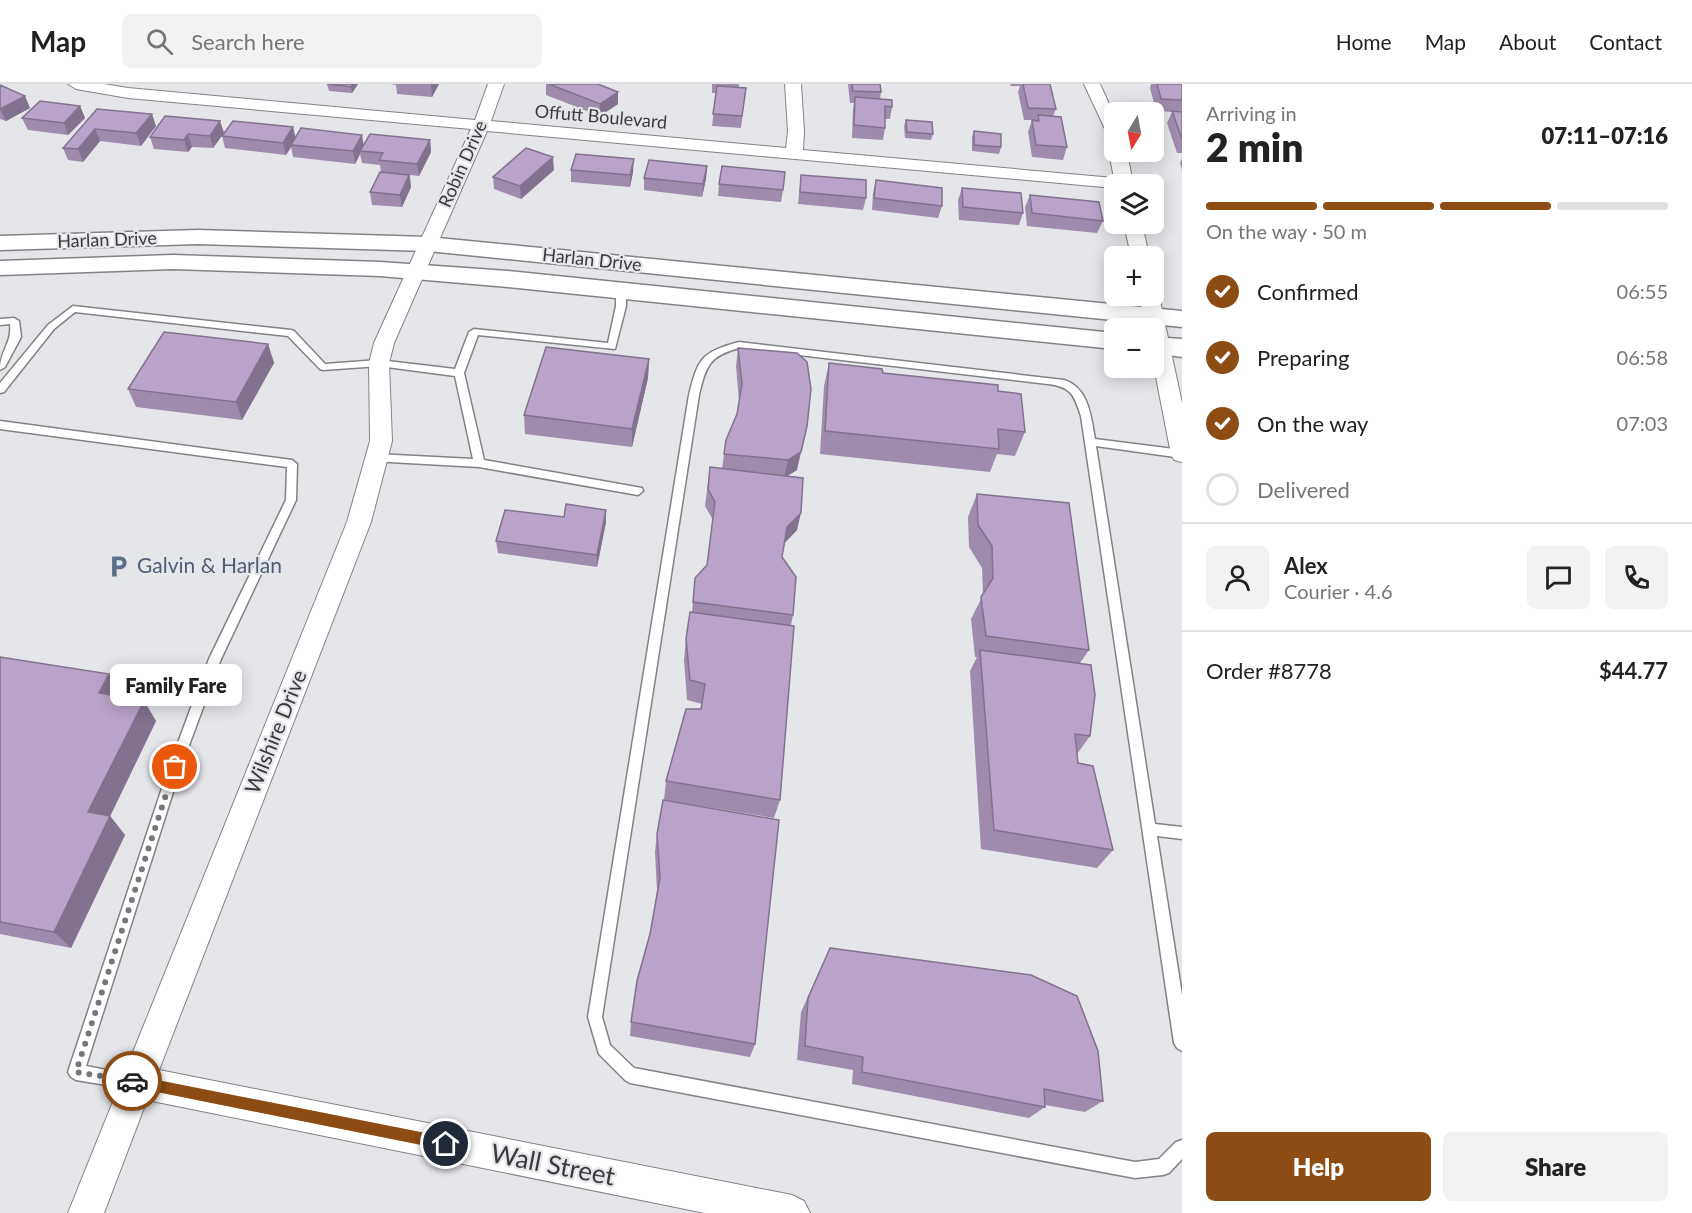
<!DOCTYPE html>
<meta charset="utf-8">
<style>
:root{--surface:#fff;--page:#f2f2f2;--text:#222;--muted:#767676;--line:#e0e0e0;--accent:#8c4c13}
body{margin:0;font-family:Lato,sans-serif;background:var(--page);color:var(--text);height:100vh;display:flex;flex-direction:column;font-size:22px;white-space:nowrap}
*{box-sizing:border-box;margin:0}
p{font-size:20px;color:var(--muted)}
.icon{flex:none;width:33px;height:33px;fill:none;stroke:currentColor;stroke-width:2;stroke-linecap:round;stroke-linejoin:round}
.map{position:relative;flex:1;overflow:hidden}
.drawer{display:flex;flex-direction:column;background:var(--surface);width:510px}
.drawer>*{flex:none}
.needle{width:39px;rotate:190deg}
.tools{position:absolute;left:1104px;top:18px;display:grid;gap:12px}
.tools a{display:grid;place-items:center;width:60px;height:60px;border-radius:9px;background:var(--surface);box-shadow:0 3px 15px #0003;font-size:30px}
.pin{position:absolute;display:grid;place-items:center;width:51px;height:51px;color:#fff;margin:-26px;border:3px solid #fff;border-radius:50%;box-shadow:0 2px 6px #0007}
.courier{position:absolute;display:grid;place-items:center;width:60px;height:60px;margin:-30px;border:4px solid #8c4c13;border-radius:50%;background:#fff;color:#222;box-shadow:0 2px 8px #0007}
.bubble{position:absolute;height:42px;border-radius:9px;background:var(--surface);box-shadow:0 3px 15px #0003;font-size:20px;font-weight:800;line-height:42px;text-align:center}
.summary em{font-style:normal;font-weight:800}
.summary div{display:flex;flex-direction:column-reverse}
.summary{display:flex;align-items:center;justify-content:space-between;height:102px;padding:0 24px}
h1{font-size:39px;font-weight:800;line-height:45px}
.bar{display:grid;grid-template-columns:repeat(4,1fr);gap:9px 6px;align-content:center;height:72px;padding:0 24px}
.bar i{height:8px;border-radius:4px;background:var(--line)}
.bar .on{background:var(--accent)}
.bar p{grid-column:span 4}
.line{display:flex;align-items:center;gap:15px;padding:0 24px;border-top:2px solid var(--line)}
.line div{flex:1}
.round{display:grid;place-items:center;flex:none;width:63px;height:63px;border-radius:9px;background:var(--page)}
ol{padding:0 24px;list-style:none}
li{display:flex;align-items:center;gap:18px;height:66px}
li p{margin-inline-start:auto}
li .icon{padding:6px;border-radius:50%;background:var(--accent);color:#fff;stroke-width:4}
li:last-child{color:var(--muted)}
li i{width:33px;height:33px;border:3px solid var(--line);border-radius:50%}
.action{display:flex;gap:12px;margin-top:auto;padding:12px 24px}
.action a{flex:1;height:69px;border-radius:9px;background:var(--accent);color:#fff;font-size:24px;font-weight:800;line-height:69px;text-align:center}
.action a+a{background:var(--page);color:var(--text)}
header{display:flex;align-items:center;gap:36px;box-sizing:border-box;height:84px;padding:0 30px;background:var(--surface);border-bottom:2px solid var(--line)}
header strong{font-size:28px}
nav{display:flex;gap:33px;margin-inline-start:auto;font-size:21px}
.search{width:420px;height:54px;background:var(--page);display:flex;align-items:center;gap:15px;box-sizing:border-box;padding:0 21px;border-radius:9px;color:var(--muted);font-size:22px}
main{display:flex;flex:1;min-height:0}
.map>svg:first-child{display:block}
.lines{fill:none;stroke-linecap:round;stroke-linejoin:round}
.service-casing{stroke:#828386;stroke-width:3}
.minor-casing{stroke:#828386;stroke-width:2}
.primary-casing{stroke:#828386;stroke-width:3}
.service{fill:#fff;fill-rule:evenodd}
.minor{fill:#fff;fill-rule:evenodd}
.primary{fill:#fff;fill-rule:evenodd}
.wall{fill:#9f8cad}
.shaded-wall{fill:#82728d}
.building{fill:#b9a3c9;stroke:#82728d;stroke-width:1.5}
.route{fill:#8c4c13}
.done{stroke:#76777a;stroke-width:6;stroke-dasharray:0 10.8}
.labels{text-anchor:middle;stroke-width:4.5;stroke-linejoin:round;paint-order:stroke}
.far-street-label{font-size:18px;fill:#3b3b3d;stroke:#e5e6ea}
.service-label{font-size:21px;fill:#4e5e75;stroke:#e5e6ea;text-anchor:start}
.street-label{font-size:21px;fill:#3b3b3d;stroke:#e5e6ea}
.near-street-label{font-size:26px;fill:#3b3b3d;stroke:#e5e6ea}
</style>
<header>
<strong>Map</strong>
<div class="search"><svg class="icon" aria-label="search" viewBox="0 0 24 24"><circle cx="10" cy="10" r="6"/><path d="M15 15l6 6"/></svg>Search here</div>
<nav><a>Home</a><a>Map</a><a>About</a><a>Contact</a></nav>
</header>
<main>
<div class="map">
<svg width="1182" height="1129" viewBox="0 0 1182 1129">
<rect width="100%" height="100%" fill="#e5e6ea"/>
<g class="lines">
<defs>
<path id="service" d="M621 204 626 207V222L615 265 478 251 464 289 484 376 642 404 643 407 638 411 479 383 372 377 371 374 376 370 473 375 455 292 379 282 323 286 320 285 288 252 75 228 54 245 4 308 0 309V299L48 241 73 222 291 246 294 247 325 280 379 276 455 285 469 248 474 245 608 259 616 222V207Z
M14 234 19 237 21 253 5 283 0 286C0 266 12 260 10 240L0 241V235Z
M739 258 1064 296C1089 304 1091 333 1095 355L1182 366V374L1096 362 1155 740 1182 743V755L1157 752 1182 911V967L1177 964 1174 959 1081 332C1074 310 1071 303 1048 300L739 264C709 272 706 282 699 311L602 933 610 961 634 984 1135 1078 1159 1075 1176 1058 1182 1056V1075L1169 1089 1163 1091 1135 1094 630 999 625 996 599 970 588 933 689 311C698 274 702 268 739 258Z
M0 337 292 376 297 380 296 416 221 575 181 683 86 982 142 993 145 998 142 1003 137 1006 76 996 71 993 68 988 169 683 209 575 286 416 287 383 0 345Z"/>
<path id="minor" d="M68 0H104L128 4 475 36 488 0H504L491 37 786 64 788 47 785 0H801L804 47 803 66 1114 94 1109 68 1114 64V68H1127L1133 100H1114V104L487 47 394 259 389 279 392 357 371 438 159 986 792 1111 804 1117 810 1129H705L147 1016 104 1129H68L347 438 370 357 369 279 374 259 471 45 128 14 76 5Z
M1084 0H1100L1114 31V52L1108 51 1106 47Z
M1124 140H1142L1149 172H1131Z
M1154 207 1159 212 1182 319V378L1174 376 1171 370 1154 283V244H1146L1139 212H1154Z"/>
<path id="primary" d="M198 146 428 153 1182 227V243L428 167 198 160 0 166V152Z
M173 171 380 178 508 187 1114 249V265L508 203 380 192 173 185 0 191V177Z
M1154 253 1182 255V273L1154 269Z"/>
</defs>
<use href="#service" class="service-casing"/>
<use href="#minor" class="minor-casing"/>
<use href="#primary" class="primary-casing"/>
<use href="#service" class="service"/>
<use href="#minor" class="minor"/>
<use href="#primary" class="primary"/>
</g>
<path class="wall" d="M327 0H358L352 9 329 7Z
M390 0H439L432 13 397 10 396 1Z
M546 0H598L618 20 600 32 546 11Z
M712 0H739V4H746L741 44 712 42 716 9H712Z
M848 0H880L881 8 880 15 892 23 890 35H885V44L883 56 852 54 853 25 854 19H850Z
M1010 0H1050L1056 25 1053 32 1067 63 1063 76 1032 73 1028 48 1032 36H1024L1018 8 1020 2H1011Z
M1151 0H1182V69H1177L1167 39 1172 28 1156 27 1150 4Z
M0 1 30 24 6 37 0 35Z
M80 22 85 34 68 51 28 46 22 34Z
M97 25 156 42 141 62 100 57 83 78 68 76 63 64Z
M906 36 933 50 931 56 905 54 904 42Z
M220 37 224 49 213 64 192 63 188 68 154 65 150 53Z
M293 43 295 53 364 60 430 56 431 68 419 92 410 91 411 103 402 123 372 121 370 108 381 88 380 81 362 79 360 70 355 80 293 73 291 63 286 71 225 64 222 52Z
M974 47 1001 63 999 70 972 67V53Z
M1182 74V86L1180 79Z
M707 82 706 95 702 113 644 106V94Z
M554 86 521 115 494 105 493 93Z
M571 86 633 88 630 103 571 98Z
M801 91 866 114 863 126 798 120Z
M876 96 942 122 938 134 872 126 873 109Z
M719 100 783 106 781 118 718 112Z
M962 104 1023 129 1019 141 959 136 958 116Z
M1030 111 1103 137 1097 149 1027 142 1025 123Z
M268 260 274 279 242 336 136 323 128 305Z
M738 264 797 386 787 392 797 446 785 459 782 473 793 531 791 541 780 716 774 734 664 716 666 697 701 625 702 620 687 616 684 576 686 555 692 528 695 494 707 481 713 436 705 422 710 383 722 385 726 356 737 330 739 318 736 282Z
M649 275 648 294 632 363 525 350 524 331Z
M829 279 883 289 998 307 1025 348 1015 372 997 370 990 388 820 370 824 302Z
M977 410 1089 566 1080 579 1090 652 1077 670 1078 679 1113 766 1097 784 981 765 970 587 977 573H975L971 535 983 511 982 484 969 463 968 433Z
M606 426V438L597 483 498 469 496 457 564 433Z
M0 573 109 590 123 611 122 613 144 617 156 637 110 732 125 751 71 864 0 850Z
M657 750 755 960 750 973 630 952 631 938 650 850 657 807 655 768Z
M830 864 1103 1017 1085 1028 1045 1021V1023L1029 1034 852 1000 853 986 797 976 801 928Z"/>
<path class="shaded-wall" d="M353 0H358L352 9 351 3Z
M431 0H439L432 13 431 1Z
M618 8V20L600 32V20Z
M25 12 30 24 6 37 0 25Z
M80 22 85 34 68 51 64 39Z
M152 30 156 42 141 62 136 49Z
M220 37 224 49 213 64 210 52Z
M293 43 296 56 291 61V63L286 71 283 59Z
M95 45 100 57 83 78 78 65Z
M188 50 192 63 188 68 184 56Z
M362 51 364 63 360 67V70L355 80 353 67Z
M430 56 431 68 419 92 417 80Z
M553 73 554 86 521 115 520 102Z
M634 75 633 88 630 103V91Z
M707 82 706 95 702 113 703 100Z
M409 91 411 103 402 123 400 111Z
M268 260 274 279 242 336 236 318Z
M649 275 648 294 632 363V345Z
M807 342 797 386 784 394 788 376Z
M606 426V438L597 483V471Z
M801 429 797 446 783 460 787 443Z
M109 590 123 611 113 630 99 609Z
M144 617 156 637 103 747 88 728Z
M110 732 125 751 71 864 54 848Z"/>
<path class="building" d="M327 0H353L351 3Z
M549 0H598L618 8 600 20Z
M852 0H880L881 8 853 7Z
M1023 0H1050L1056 25 1028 24Z
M1157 0H1182V16L1161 15Z
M0 1 25 12 0 25Z
M717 2 746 4 742 32 713 30Z
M855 13 892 16V23L885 22V44L854 41Z
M40 17 80 22 64 39 22 34Z
M97 25 152 30 136 49 95 45 78 65 63 64Z
M1172 27 1182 28V55Z
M1038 31 1061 33 1067 63 1036 61 1032 36 1039 37Z
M165 32 220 37 210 52 188 50 184 56 150 53Z
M906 36 932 38 933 50 907 48Z
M233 37 293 43 283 59 222 52Z
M301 44 362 51 353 67 291 61Z
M974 47 1001 50V63L974 61Z
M370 50 430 56 417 80 379 76 383 69 360 67Z
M526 64 553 73 520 102 493 93Z
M576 70 634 75 630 91 571 86Z
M649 76 707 82 703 100 644 94Z
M722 82 785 88 783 106 719 100Z
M380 88 409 91 400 111 370 108Z
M801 91 866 96V114L800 108Z
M876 96 942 104V122L874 114Z
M962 104 1021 109 1023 129 963 123Z
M1030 111 1099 118 1103 137 1032 129Z
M164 248 268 260 236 318 128 305Z
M546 263 649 275 632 345 524 331Z
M738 264 797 269 807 278 811 305 807 342 801 368 788 376 724 370 726 356 737 330 742 300Z
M829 279 882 285 883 289 998 301V307L1021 310 1025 348 998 345 999 365 825 347Z
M710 383 803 394 801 429 787 443 782 473 796 493 793 531 693 518 695 494 707 481 715 418 708 405Z
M977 410 1069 419 1089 566 986 552 981 513 993 494 992 462 978 441Z
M566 420 606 426 597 471 496 457 505 426 564 433Z
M690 528 794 542 780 716 666 697 686 625H701L705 600 690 596 686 555Z
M980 566 1091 581 1095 611 1090 652 1075 650 1078 679 1093 682 1113 766 994 746Z
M0 573 109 590 99 609 144 617 88 728 110 732 54 848 0 838Z
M663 716 779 736 755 960 631 938 637 897 650 850 660 794 657 750Z
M830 864 1031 891 1077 912 1098 967 1103 1017 1044 1005 1045 1023 862 988 863 973 805 962 808 914Z"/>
<path class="route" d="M132 991 446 1053 451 1055 453 1060 451 1064 446 1066 132 1003 127 1002 126 997 127 993Z"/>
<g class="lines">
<path class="done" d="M132 997 76 988 175 683"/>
</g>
<defs>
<symbol id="parking-bare" viewBox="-9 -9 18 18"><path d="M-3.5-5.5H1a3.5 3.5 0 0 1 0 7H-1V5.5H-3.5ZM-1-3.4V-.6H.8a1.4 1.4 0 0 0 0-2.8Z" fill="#5c6f8a" stroke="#e5e6ea" stroke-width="2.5" paint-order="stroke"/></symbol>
</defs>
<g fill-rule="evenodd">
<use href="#parking-bare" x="102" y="466" width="33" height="33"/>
</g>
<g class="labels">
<g class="far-street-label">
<text transform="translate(601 33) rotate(5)" y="6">Offutt Boulevard</text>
<text transform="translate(463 80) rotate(-66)" y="6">Robin Drive</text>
<text transform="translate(107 156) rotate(-2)" y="6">Harlan Drive</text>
<text transform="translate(592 176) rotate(6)" y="6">Harlan Drive</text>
</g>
<g class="service-label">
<text x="137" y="489">Galvin &amp; Harlan</text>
</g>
<g class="street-label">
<text transform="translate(276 648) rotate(-68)" y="7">Wilshire Drive</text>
</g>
<g class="near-street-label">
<text transform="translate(553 1081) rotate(11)" y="9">Wall Street</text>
</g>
</g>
</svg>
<div class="tools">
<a><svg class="needle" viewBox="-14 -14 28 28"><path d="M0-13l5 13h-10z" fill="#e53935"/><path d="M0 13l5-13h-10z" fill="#767676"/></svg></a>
<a><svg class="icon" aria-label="layers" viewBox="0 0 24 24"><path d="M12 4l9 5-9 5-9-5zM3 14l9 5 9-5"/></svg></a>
<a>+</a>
<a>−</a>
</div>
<div class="pin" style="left:175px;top:683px;background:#ea580c"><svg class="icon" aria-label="bag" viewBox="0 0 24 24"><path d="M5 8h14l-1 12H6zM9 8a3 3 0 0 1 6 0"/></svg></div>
<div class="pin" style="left:446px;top:1060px;background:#1f2937"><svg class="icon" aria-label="home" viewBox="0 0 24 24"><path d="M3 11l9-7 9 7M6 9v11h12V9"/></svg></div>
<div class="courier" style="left:132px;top:997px"><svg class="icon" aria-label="car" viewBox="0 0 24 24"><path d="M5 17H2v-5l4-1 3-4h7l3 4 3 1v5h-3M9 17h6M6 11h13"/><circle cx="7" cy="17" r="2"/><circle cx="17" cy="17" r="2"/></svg></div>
<div class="bubble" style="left:110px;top:580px;width:132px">Family Fare</div>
</div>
<section class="drawer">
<div class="summary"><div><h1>2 min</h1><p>Arriving in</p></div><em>07:11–07:16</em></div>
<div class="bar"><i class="on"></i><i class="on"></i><i class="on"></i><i></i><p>On the way · 50 m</p></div>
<ol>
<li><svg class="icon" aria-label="check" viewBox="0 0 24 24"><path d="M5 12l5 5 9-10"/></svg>Confirmed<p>06:55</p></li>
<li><svg class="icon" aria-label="check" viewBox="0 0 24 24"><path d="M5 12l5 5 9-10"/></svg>Preparing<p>06:58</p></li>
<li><svg class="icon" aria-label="check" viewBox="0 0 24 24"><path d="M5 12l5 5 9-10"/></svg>On the way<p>07:03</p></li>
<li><i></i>Delivered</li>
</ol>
<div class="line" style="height:108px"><a class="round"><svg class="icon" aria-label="person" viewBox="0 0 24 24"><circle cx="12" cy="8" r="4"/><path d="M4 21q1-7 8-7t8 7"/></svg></a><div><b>Alex</b><p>Courier · 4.6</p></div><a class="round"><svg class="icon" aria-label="chat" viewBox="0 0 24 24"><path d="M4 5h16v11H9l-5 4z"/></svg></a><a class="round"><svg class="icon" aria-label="phone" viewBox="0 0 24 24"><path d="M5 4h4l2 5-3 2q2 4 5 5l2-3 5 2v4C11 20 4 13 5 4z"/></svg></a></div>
<div class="line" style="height:78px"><div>Order #8778</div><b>$44.77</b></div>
<div class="action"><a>Help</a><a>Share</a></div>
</section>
</main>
